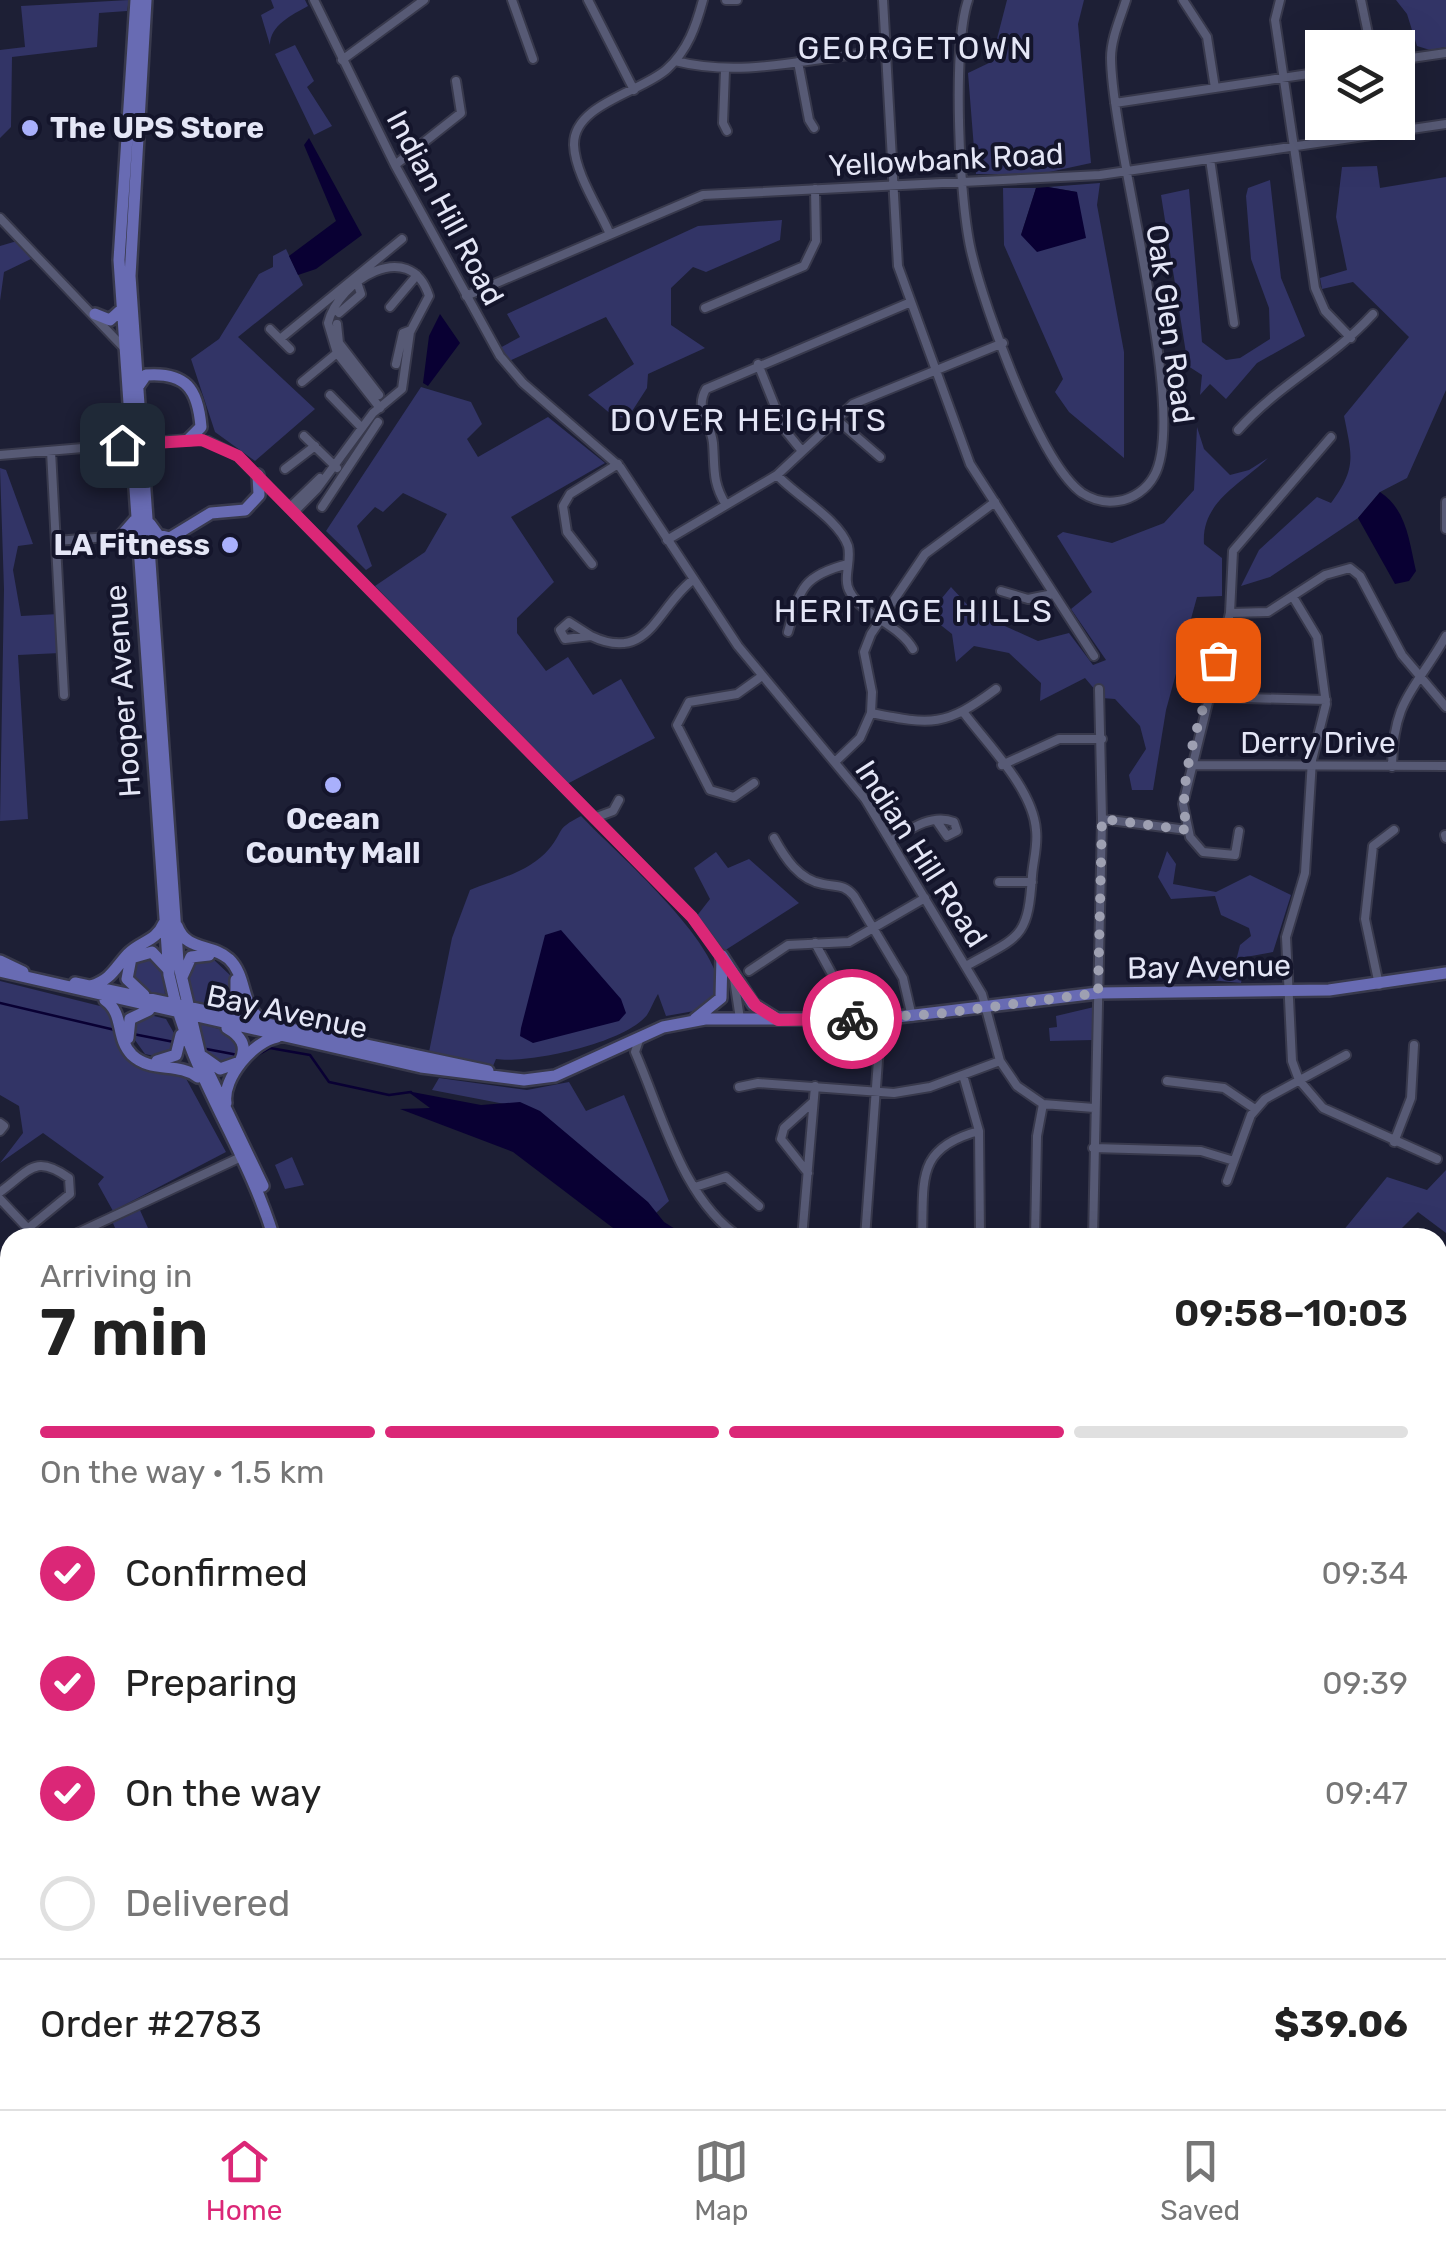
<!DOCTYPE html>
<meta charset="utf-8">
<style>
:root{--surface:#fff;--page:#f6f6f6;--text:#222;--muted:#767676;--line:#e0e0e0;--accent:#db2777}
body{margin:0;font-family:Rubik,sans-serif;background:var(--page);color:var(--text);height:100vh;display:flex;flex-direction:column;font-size:38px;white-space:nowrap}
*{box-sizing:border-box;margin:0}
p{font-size:32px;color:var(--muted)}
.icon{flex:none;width:55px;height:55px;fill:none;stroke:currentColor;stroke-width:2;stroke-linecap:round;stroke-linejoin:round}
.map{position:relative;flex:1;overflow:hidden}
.panel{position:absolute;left:0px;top:1228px;width:1448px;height:882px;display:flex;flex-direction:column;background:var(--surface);border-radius:30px 30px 0 0;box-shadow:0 10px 40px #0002}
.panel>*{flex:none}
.tools{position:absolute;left:1305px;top:30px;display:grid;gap:20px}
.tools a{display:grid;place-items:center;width:110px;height:110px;border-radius:0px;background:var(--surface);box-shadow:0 10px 40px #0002;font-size:50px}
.pin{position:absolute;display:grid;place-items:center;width:85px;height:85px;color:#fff;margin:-42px;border-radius:20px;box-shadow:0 5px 15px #0006}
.courier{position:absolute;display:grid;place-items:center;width:100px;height:100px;margin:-50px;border:8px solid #db2777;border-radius:50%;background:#fff;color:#222;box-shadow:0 2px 12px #0007}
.summary em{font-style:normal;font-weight:600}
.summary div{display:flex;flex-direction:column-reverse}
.summary{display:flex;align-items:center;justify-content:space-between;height:170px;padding:0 40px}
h1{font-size:65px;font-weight:600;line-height:75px}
.bar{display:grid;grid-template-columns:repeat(4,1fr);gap:15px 10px;align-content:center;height:120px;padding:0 40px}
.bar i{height:12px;border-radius:8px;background:var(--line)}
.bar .selected{background:var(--accent)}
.bar p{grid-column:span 4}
.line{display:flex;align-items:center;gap:25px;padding:0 40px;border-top:2px solid var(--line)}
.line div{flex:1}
ol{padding:0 40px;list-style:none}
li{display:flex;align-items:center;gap:30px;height:110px}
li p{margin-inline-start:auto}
li .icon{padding:10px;border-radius:50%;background:var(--accent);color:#fff;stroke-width:4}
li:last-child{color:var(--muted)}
li i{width:55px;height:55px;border:5px solid var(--line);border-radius:50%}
.menu{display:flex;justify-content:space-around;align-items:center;height:140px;border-top:2px solid var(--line);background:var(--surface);font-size:28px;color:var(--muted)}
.menu a{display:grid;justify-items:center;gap:5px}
.menu .selected{color:var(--accent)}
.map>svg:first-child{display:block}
.green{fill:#323466}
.water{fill:#090033}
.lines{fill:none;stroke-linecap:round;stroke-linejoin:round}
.stream{stroke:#090033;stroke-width:2.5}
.minor-casing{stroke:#38394c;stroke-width:12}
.major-casing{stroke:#38394c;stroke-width:16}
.highway-casing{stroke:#38394c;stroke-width:19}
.minor{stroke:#575a75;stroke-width:8}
.major{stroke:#686bb3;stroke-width:11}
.highway{stroke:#7376dd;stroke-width:14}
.done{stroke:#9ea0b2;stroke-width:10;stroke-dasharray:0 18}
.route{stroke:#db2777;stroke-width:12}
.poi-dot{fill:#a9b0fc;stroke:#14152b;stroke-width:4}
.labels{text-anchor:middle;stroke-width:8;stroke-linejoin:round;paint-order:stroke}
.poi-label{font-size:30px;font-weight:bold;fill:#e4e6f6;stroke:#14152b;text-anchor:start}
.street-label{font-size:30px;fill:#e4e6f6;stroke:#14152b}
.neighbourhood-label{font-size:32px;letter-spacing:2.5px;fill:#e4e6f6;stroke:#14152b}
</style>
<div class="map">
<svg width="1446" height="2109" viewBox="0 0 1446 2109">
<rect width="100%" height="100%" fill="#1d1f35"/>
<path class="green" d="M129 0 127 11 99 13 97 47 12 57 11 127 0 138V50L25 47 21 6Z
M271 0H305L308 6C292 15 270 25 270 45L261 15 274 8Z
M1007 0H1084L1078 24 1091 163 1040 174H976L968 73 991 62Z
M1396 0H1446V47L1430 50 1417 46 1407 14Z
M295 45 314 81 307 87 332 126 314 135 275 54Z
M1377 166 1380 188 1446 177V390L1407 478 1380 492 1358 518 1270 577 1241 586 1259 550 1317 497 1331 503C1357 468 1352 456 1344 416L1409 337 1353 282 1322 289 1320 278 1347 270 1336 217 1342 167Z
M1270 180 1281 278 1305 336 1257 363 1226 399 1210 384 1200 395 1202 375 1188 366 1161 195 1189 189 1202 342 1226 360 1240 358 1270 339 1269 308 1251 259 1246 196 1248 188Z
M1100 183 1097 205 1124 352V458L1069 412 1055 392 1063 379 1004 245 1003 188H1036L1021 235 1077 192 1048 187Z
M782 220 780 240 706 272 693 267 671 288V325L705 348 648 374 647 388 627 419 612 415 588 395 634 364 606 317 507 362 498 349 520 337 507 314 698 226Z
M17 241 33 258 4 272 0 301V246Z
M286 249 303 285 238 337 315 409 255 461 215 432 191 359 219 339 259 274 273 267V256Z
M421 387 471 402 482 424 467 439 478 457 548 417 605 463 511 517 554 582 517 618V633L546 671 568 657 593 695 621 679 655 738 567 784 375 586 425 552 447 514 403 493 383 512 375 507 357 526 372 566 366 570 326 531Z
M1197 427 1204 449 1230 475 1249 470 1268 458C1240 485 1201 502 1204 544L1222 558V596L1197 597 1166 710 1153 790H1132L1129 775 1146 749 1140 726 1115 699 1102 698 1085 678 1040 701 1041 683 1009 653 974 646 956 662 952 634 928 615 951 587 974 612 1038 641 1069 633 1093 665 1106 660 1071 609 1092 592 1057 536 1063 532 1112 543 1164 523 1194 490Z
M0 468 6 470 33 544 18 546 13 570 21 616 59 614 60 653 18 655 28 819 0 821 4 589Z
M581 816C618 855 720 941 720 993L700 1010 666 1016 658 994C654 1000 651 1009 647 1015 625 1043 529 1064 496 1059L493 1066 429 1052 452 938 470 890C495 880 530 872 549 849 565 830 554 830 581 816Z
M1167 851 1176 864 1173 884 1216 892 1250 875 1291 895 1273 952 1246 957 1241 983 1200 979V965L1234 969 1240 945 1251 936 1249 928 1221 915 1215 896 1171 899 1158 877Z
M716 852 728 868 749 859 799 903 724 951 696 917 710 899 694 868Z
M148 953 164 968 165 996 137 988 128 967Z
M212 958 232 977 234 994 215 1007 193 1001 185 981 189 962Z
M0 981 112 1009 132 1062 149 1071 183 1073 226 1152 113 1211 98 1184 104 1177 43 1133 0 1163 23 1133 19 1106 0 1095Z
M1094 1007 1093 1040 1050 1041 1049 1028 1057 1027 1056 1016Z
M146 1014 166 1019 175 1035 173 1053 159 1057 145 1054 132 1036 136 1017Z
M199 1023 235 1034 240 1054 224 1067 207 1056Z
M439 1078 527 1090 569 1082 586 1111 624 1095 669 1201 656 1213 531 1109 432 1090Z
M292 1157 304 1185 285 1189 275 1165Z
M1446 1170V1233L1418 1212 1393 1237H1338L1387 1177 1427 1190Z
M139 1208 152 1237H119L112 1221Z
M1445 1702 1440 1730H1446L1442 1774 1438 1767V1703Z"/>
<path class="water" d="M309 138 362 235 316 269 298 275 289 256 336 221 304 145Z
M1048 187 1077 192 1086 238 1037 252 1021 235 1036 188Z
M440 314 460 343 428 386 423 383 429 336Z
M1380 492C1407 510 1409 541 1416 571L1409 581 1395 584 1358 518Z
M561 930 621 999 626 1013 619 1021 533 1043 520 1036 521 1028 545 935Z
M407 1091 481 1105 520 1102 540 1111 648 1202 664 1222 688 1237H637L617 1231 513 1152 400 1109 430 1108Z"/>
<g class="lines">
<path class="stream" d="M0 1003 115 1030
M133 1034 174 1042
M201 1048 238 1055
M250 1059 270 1048 310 1055 329 1082 389 1095 411 1092"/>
<defs>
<path id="minor" d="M314 0 395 165 500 356 523 383 620 467 738 646 865 799 982 994 1000 1061 1017 1086 1043 1104 1094 1108
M512 0 533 59
M588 0 634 90
M726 0H737
M883 0 898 266 970 464 1094 656
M968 0C952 47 959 205 972 255 985 309 1039 462 1082 493 1093 500 1106 503 1118 501 1133 499 1147 489 1154 476 1190 413 1112 148 1111 58 1111 39 1120 19 1126 0
M1183 0 1207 37 1215 88
M1280 0 1275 20 1315 288 1325 311 1351 338
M1361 0 1371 48
M342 60 424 0
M1398 60 1446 53
M675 61C747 79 815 56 887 51
M798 62 809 120 814 128
M725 70 723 123 727 131
M1115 103 1322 72
M1210 159 1234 323
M395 165 461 113 456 81
M0 218 124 348
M609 232C598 207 575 173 574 145 573 104 642 92 667 69 688 50 696 26 703 0
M466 296 703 195 1100 175 1446 124
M390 307 417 275
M705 308 804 266 816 241 815 189
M339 313 361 294 358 285
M337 324 339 343 379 395
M270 329 290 349
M280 339 402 239
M396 364 403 333 411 330
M758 364 784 429 802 451
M302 382 337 353
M330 395 362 428
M836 419 880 457
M1238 430C1281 382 1329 362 1373 314
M304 436 337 468
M51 451 64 695
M0 455 189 439 208 441 238 456 692 917 723 958
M285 469 315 446
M777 475C796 496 839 519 848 546 852 561 842 579 850 592 864 617 899 624 913 649
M1446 502V529
M726 505C712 482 715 469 713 443 711 422 694 410 706 389L911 302
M322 507 378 422
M289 508 320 478
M294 512 317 489 373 413 402 389 410 332 429 296C410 236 338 281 328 323L337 353 380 408
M667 540 777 475 853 404 1003 343
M56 541 121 536
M592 564 567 532 563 506 570 494 618 464
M1001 591 1028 599 1053 594
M1293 597 1317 637 1326 704 1312 760 1305 873 1286 937 1292 1061 1299 1080 1323 1108 1437 1159
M1230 613 1268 612 1325 575 1350 568 1360 576 1402 655 1446 707
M569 622 591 636 565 639 560 630Z
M788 632C800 590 801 576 848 564
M591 636C650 664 657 606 694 579
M1207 697 1326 700
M871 713C932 725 945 727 996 689
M964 713C988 745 1033 789 1036 830 1038 846 1033 861 1032 876 1028 939 1020 936 966 966
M835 762 860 738 871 713 872 692 864 652 871 634 925 554 995 502
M1002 765 1059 739H1102
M1190 765 1446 766
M1392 767C1393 698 1415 691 1446 636
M754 783 734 797 710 790 677 725 689 702 737 694 762 676
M594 818 613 811 619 800
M1102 819 1187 830
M1239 831 1235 855 1203 852 1190 837 1183 804 1230 613 1233 551 1331 437
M1445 835 1446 838
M774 838C785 858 799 880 823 884 837 887 844 884 854 896L903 978 912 1017
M891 841C910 829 932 813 954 822L957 831 947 836 936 820
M999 882H1032
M815 943 844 996 845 1019
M749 971 788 945 849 942 925 898
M734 979 740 1019
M1379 985 1365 919 1373 846 1394 830
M639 1040 635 1052C662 1113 682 1200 741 1238
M963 1075 979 1131 980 1238
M1167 1081 1224 1088 1255 1109
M739 1087 758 1083 894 1093 930 1087 1000 1061
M0 1123 4 1126 0 1131
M1394 1142 1411 1098 1414 1045
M1093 1148 1201 1151 1234 1161
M808 1173 781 1139 784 1128 813 1102
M1227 1181 1251 1115 1265 1099 1346 1055
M695 1187 726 1177 759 1206
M0 1192C30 1170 35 1154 69 1178L70 1194 26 1230
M0 1199 32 1233
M67 1238 241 1157
M802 1238 815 1086
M865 1238 881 1019
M922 1238C924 1180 915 1148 979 1131
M1035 1238 1037 1136 1043 1104
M1093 1238 1102 819 1099 689
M0 1269 10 1265
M1438 1277 1446 1284
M0 1288 10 1281
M0 1332 8 1343 0 1351
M1438 1391 1446 1398
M1438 1510 1446 1499
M1438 1596 1446 1600
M0 1640 10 1635
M0 1694 10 1738
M0 1771 10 1756
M0 1858 10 1853
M1438 1868 1446 1863
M0 1943 10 1938
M0 2010 10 2005
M0 2087V2093
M117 2100 121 2109
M251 2100 255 2109
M303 2100 307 2109
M356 2100 360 2109
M59 2109 78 2100
M189 2109 208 2100
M390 2109 410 2100
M439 2109V2100
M694 2109V2100"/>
<path id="major" d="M136 0 119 260 169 975C190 1077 245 1143 274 1238
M146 0 130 276 178 962 200 1055 263 1186
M95 314 110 320 122 309
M137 388 146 375C186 372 198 389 201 427L189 439
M135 520 121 536 138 550
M150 524 158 535 170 538 211 513 245 510 259 495 258 475
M177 926C187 952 211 943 229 959 248 977 240 1006 262 1020
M722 956 753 1004 777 1019
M0 961 23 972
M0 971 421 1067 524 1080 555 1076 663 1027 705 1019H881L1098 993 1329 990 1446 973
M182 977 191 957 209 955
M75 983 488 1071
M91 986C112 979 114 969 128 954 140 941 156 942 164 923
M144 995 127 979 131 958 152 952 167 968
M105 1000C125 1014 115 1038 132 1055 151 1073 178 1062 198 1077
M217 1009 236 997V980
M695 1019 721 998 722 956
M128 1038 130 1019 149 1010
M203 1057 220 1069 240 1062C248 1046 241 1036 227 1028
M157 1061 176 1055 181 1035
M226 1103C222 1078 254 1041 277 1037
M489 2100 490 2109"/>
<path id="highway" d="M1438 2066H1446
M1438 2078H1446
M1121 2100 1133 2109
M572 2109 593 2100
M604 2109 625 2100
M1144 2109 1152 2100"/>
</defs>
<use href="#minor" class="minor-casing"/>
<use href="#major" class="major-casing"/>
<use href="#highway" class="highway-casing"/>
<use href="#minor" class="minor"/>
<use href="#major" class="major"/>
<use href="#highway" class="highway"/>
</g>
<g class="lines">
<path class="done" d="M852 1019 937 1014 1098 993 1102 819 1188 830C1173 786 1205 705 1218 660"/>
<path class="route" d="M122 445 202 440 238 456 692 917 756 1006 778 1020 852 1019"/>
</g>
<g class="poi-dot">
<circle cx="30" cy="128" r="10"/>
<circle cx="230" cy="545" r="10"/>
<circle cx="333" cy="785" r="10"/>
</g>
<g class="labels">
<g class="poi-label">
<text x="50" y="138">The UPS Store</text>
<text x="210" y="555" text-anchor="end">LA Fitness</text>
<text x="333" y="829" text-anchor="middle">Ocean<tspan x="333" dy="34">County Mall</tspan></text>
</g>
<g class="street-label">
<text transform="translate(946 160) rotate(-3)" y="10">Yellowbank Road</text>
<text transform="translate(445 208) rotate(62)" y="10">Indian Hill Road</text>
<text transform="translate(1170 324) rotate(82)" y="10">Oak Glen Road</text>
<text transform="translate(123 691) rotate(-94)" y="10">Hooper Avenue</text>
<text x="1318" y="753">Derry Drive</text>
<text transform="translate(921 854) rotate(57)" y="10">Indian Hill Road</text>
<text transform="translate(1209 967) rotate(-1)" y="10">Bay Avenue</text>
<text transform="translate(287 1012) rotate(12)" y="10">Bay Avenue</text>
</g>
<g class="neighbourhood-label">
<text x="916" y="59">GEORGETOWN</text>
<text x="749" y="431">DOVER HEIGHTS</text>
<text x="914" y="622">HERITAGE HILLS</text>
</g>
</g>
</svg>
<div class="tools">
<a><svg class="icon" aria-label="layers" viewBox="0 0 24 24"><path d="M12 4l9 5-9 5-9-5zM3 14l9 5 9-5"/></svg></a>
</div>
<div class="pin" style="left:1218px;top:660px;background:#ea580c"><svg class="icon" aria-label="bag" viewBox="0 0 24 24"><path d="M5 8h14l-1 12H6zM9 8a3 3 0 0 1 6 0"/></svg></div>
<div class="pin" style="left:122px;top:445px;background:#1f2937"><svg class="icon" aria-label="home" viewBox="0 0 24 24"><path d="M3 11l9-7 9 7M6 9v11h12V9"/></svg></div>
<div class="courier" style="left:852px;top:1019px"><svg class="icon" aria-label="bike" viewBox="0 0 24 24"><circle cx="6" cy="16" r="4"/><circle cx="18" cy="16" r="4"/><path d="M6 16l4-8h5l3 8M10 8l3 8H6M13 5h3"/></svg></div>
<section class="panel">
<div class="summary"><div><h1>7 min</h1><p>Arriving in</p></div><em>09:58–10:03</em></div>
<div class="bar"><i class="selected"></i><i class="selected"></i><i class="selected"></i><i></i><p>On the way · 1.5 km</p></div>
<ol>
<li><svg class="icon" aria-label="check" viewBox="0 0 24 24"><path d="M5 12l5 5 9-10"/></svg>Confirmed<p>09:34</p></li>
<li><svg class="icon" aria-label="check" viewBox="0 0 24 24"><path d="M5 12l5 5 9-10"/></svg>Preparing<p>09:39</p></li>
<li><svg class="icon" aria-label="check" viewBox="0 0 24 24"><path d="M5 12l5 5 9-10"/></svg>On the way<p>09:47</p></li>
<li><i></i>Delivered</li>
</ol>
<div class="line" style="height:130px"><div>Order #2783</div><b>$39.06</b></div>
</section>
</div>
<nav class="menu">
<a class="selected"><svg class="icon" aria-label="home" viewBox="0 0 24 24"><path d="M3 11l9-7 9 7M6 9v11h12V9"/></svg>Home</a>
<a><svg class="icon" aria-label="map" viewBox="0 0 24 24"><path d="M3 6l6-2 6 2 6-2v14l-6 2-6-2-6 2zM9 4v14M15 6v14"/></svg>Map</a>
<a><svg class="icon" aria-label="saved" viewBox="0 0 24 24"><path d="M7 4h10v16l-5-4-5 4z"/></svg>Saved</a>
</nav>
